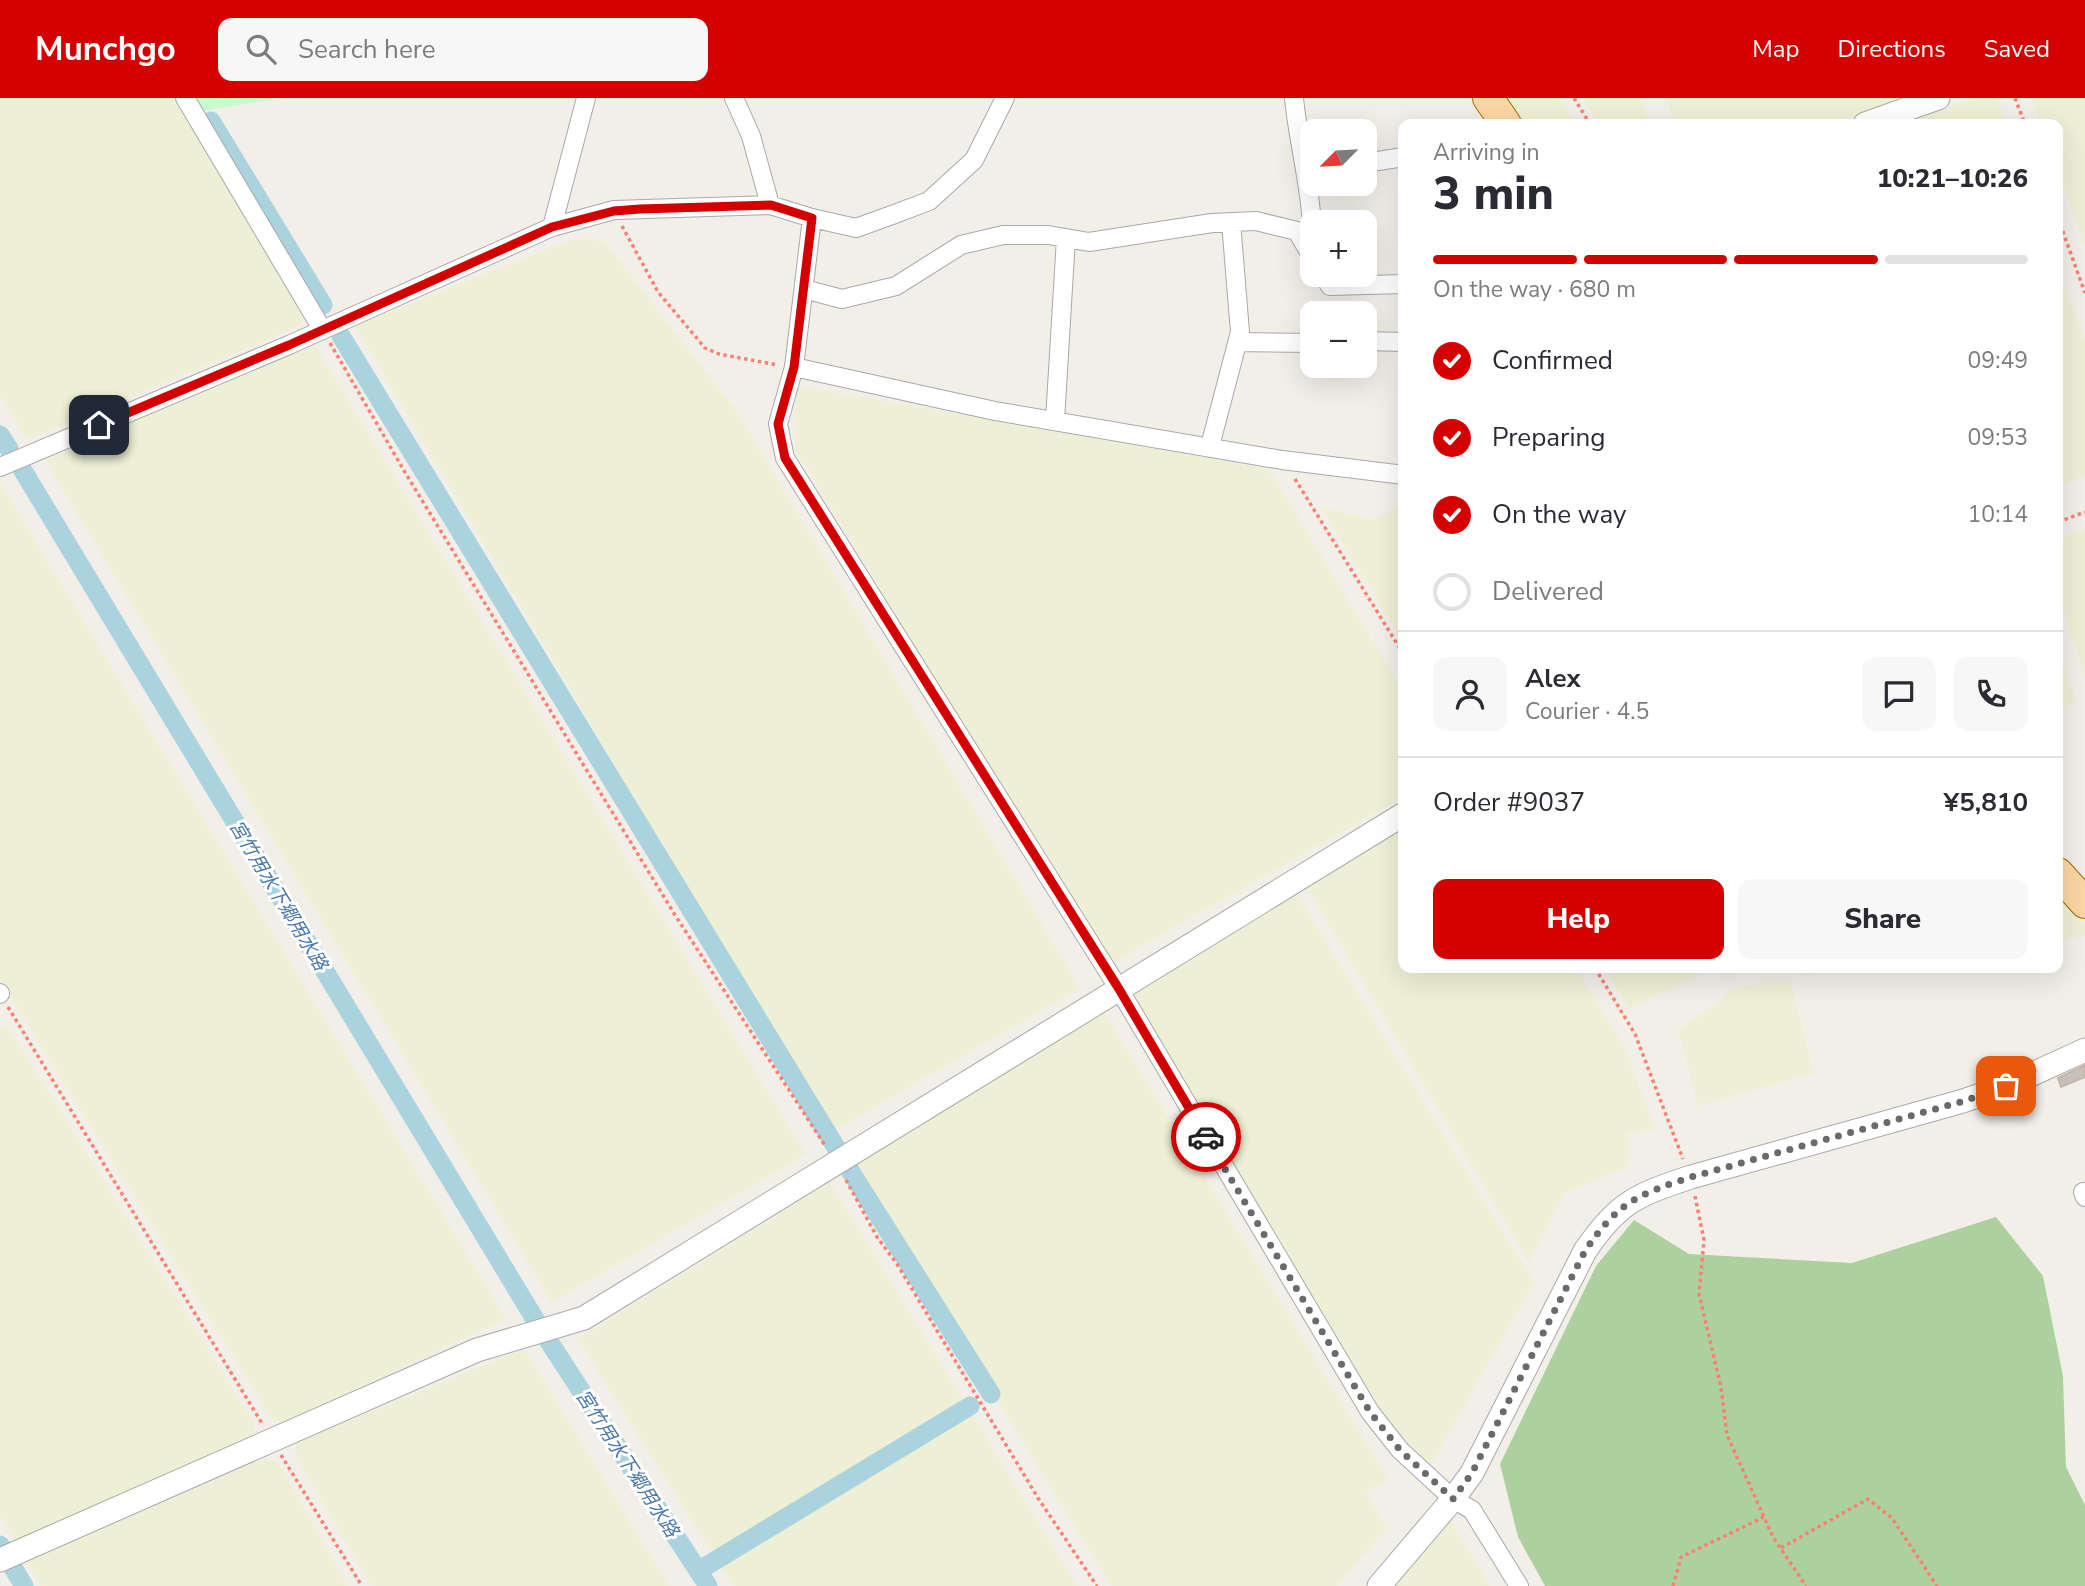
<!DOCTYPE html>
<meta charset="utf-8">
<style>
:root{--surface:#fff;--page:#f7f7f7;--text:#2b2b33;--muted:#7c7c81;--line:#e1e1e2;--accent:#d40000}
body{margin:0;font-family:"Nunito Sans","Noto Sans JP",sans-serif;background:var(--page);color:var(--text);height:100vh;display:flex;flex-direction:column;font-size:26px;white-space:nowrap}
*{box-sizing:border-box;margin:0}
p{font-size:23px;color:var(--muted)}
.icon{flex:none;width:38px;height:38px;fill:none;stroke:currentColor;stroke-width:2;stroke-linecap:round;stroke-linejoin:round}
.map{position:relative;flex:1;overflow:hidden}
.details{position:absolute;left:1398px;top:21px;width:665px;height:854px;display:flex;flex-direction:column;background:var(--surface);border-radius:14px;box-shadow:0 7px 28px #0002}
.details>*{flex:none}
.needle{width:46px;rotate:246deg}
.tools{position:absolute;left:1300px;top:21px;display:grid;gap:14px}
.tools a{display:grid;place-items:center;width:77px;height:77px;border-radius:14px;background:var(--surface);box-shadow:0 7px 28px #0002;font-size:35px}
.pin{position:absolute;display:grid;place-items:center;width:60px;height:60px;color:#fff;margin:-30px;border-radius:14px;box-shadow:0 4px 10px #0006}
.courier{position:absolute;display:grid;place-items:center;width:70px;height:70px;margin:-35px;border:5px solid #d40000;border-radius:50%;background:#fff;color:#222;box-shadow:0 2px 9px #0007}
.overview em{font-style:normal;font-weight:800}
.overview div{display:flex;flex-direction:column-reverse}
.overview{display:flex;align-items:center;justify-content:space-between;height:119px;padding:0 35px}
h1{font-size:46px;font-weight:800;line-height:52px}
.bar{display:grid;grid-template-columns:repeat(4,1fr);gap:10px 7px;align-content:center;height:84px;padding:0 35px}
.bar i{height:9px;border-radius:5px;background:var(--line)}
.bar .active{background:var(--accent)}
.bar p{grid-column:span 4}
.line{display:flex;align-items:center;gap:18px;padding:0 35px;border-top:2px solid var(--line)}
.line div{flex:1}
.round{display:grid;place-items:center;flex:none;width:74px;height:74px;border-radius:14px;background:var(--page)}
ol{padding:0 35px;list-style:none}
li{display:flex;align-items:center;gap:21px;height:77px}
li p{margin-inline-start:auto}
li .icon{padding:7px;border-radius:50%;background:var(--accent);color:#fff;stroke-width:4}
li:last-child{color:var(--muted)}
li i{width:38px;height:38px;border:4px solid var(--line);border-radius:50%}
.button{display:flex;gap:14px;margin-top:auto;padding:14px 35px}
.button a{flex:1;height:80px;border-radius:14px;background:var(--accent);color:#fff;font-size:28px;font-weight:800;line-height:80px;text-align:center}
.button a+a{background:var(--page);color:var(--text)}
header{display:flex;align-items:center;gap:42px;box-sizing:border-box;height:98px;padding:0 35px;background:var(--accent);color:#fff}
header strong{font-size:33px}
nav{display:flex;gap:38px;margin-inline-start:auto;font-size:24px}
.search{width:490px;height:63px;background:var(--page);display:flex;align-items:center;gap:18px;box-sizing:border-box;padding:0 24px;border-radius:14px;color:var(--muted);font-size:26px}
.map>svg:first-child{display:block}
.farmland{fill:#eef0d5}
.forest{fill:#add19e}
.park{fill:#c8facc}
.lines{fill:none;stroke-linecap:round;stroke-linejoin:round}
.canal{stroke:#aad3df;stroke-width:19}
.building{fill:#c7bfb8;stroke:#c4b6ab;stroke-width:2}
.minor-casing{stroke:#a9a9a9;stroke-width:20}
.tertiary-casing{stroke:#a9a9a9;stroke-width:25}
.primary-casing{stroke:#a06b00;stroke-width:32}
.path{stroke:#fa8072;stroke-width:3.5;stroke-dasharray:3.5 3.5;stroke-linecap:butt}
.minor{stroke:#fff;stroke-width:18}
.tertiary{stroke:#fff;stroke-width:23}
.primary{stroke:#fcd6a4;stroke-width:30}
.done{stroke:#6b6a68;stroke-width:7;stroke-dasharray:0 12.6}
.route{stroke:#d40000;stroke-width:9}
.labels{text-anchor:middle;stroke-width:6;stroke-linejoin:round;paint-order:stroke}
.water-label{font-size:19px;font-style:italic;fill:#4a7aab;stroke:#fff}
</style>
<header>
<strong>Munchgo</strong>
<div class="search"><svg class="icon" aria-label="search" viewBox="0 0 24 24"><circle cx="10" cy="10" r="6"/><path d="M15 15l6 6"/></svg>Search here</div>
<nav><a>Map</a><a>Directions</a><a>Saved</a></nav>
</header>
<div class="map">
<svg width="2085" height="1488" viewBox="0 0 2085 1488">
<rect width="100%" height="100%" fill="#f2efe9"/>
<path class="farmland" d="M0 0H173L304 214 300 228 27 342 0 297Z
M1506 0H1559L1575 26H1524Z
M1584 0H1640L1650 26H1598Z
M1666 0H1904L1830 26H1676Z
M1977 0H1997L2006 26H1903Z
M2032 0H2085V148L2058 73V26H2041Z
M571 141 604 143 736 312 1080 890 832 1034 355 228Z
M2058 169 2085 243V378L2058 388Z
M313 244 806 1057 552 1204 45 362Z
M796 287 1269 371 1403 594V699L1109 867 795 350Z
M0 385 506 1221 283 1324 272 1321 0 881Z
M1403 405V543L1320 408 1376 422Z
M2085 431V577L2058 497V441Z
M2058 551 2077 604 2058 610Z
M1403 726 1404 870H1575L1625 950 1656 1033 1628 1034V1068L1565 1095 1529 1164 1305 786Z
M1296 795 1534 1185 1430 1368 1383 1315 1130 896Z
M2058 799 2085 826V838L2058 842Z
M1605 870H1712L1629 911Z
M1722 870H1757L1725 880Z
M1802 870H1858L1802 877Z
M1790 882 1814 975 1698 1008 1678 932 1739 889Z
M1104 914 1388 1381 1365 1395 1387 1430 1337 1488H1111L854 1068Z
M7 927 255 1327 252 1339 15 1443 0 1418V931Z
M830 1084 1077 1488H733L578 1241Z
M524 1251 669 1488H372L296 1359V1344Z
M265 1360 278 1364 348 1488H41L26 1464Z
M1449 1422 1490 1488H1392Z"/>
<path class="forest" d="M1996 1119 2043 1178 2063 1278 2066 1369 2085 1407V1488H1545L1518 1439 1500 1366 1596 1168 1634 1122 1689 1156 1852 1165Z"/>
<path class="park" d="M195 0H279L202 13Z"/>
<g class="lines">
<path class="canal" d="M211 23 323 207
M341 238 837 1051
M0 337 9 351
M22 371 536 1223
M849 1071 991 1296
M548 1242 708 1488
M0 1447 1 1449
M12 1468 24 1488
M698 1473 970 1308"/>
</g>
<path class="building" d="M2085 967V979L2061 989 2058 980Z"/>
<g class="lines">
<defs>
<path id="minor" d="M185 0 322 231
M734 0 751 38 770 107
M1294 0C1298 43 1310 85 1312 128
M1365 65 1404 59
M812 120 794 269 778 326 785 360 1119 891 1370 1314 1400 1352 1453 1401 1472 1412 1519 1488
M552 129 586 0
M1323 177 1330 188 1404 186
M804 191 842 201 896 188 961 147 1003 137H1048L1089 144 1212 125 1256 123 1297 133 1312 159
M1365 243 1404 244
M1237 244 1312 245
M794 269 995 313 1282 362 1404 377
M1055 322 1066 140
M1210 348 1240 234 1231 124
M0 369 289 247 552 129 614 112 770 107 812 120 856 130 892 117 929 103 974 62 1005 0
M0 896V895
M2083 1094 2085 1099"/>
<path id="tertiary" d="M1865 26 1938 0
M0 1462 477 1252 584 1220 1404 716
M1379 1488 1453 1401 1472 1375 1585 1153C1618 1104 1637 1097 1691 1079L1963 1003 2006 988 2085 952"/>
<path id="primary" d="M1488 0 1506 26
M2058 775 2085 805"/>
</defs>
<use href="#minor" class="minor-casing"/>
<use href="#tertiary" class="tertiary-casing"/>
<use href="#primary" class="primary-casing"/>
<path class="path" d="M1574 0 1590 26
M2015 0 2025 26
M2058 120 2085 195
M622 128 658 194 705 250 719 256 778 267
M330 245 406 376 675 817 826 1049
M1295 381 1404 557
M2058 424 2085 414
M1595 870 1635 936 1683 1061
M8 909 263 1327
M846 1082 877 1139 897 1166 1038 1400 1097 1488
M1695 1098 1704 1142 1699 1196 1721 1289 1727 1337 1773 1439 1806 1488
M281 1357 362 1488
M1781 1450 1868 1401 1892 1420 1937 1488
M1673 1488 1681 1459 1764 1419"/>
<use href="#minor" class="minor"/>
<use href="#tertiary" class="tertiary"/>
<use href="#primary" class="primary"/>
</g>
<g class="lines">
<path class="done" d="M1206 1039 1370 1314 1400 1352 1453 1401 1472 1375 1585 1153C1618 1104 1637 1097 1691 1079L1964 1003 2006 988"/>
<path class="route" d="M99 327 289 247 552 129 614 113 640 111 771 107 812 120 794 269 778 326 785 360 1119 891 1206 1039"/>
</g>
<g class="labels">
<g class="water-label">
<text transform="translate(279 797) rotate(59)" y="7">宮竹用水下郷用水路</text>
<text transform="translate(628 1365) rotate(57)" y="7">宮竹用水下郷用水路</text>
</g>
</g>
</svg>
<div class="tools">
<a><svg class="needle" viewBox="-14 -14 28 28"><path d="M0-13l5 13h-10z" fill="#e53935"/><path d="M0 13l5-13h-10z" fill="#7c7c81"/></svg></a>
<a>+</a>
<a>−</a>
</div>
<div class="pin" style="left:2006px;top:988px;background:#ea580c"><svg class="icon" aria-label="bag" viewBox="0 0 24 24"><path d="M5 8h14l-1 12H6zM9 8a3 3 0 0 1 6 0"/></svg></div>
<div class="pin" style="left:99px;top:327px;background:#1f2937"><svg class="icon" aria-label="home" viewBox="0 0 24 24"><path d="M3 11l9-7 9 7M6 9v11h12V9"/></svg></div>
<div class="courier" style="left:1206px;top:1039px"><svg class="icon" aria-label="car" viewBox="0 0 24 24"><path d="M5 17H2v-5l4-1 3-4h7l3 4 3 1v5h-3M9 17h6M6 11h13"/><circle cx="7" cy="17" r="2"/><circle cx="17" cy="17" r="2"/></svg></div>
<section class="details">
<div class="overview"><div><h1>3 min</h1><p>Arriving in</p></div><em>10:21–10:26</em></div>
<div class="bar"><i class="active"></i><i class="active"></i><i class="active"></i><i></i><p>On the way · 680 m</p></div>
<ol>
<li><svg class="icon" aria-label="check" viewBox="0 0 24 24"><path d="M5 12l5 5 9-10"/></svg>Confirmed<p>09:49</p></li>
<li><svg class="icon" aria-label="check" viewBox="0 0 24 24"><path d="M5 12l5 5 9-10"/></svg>Preparing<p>09:53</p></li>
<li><svg class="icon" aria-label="check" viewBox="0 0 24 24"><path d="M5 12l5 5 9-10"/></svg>On the way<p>10:14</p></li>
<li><i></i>Delivered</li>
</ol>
<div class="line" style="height:126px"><a class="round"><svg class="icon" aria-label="person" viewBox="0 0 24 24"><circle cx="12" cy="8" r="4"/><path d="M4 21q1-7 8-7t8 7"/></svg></a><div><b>Alex</b><p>Courier · 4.5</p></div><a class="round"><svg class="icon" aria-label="chat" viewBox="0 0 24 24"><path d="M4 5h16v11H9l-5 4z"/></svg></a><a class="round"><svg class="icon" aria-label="phone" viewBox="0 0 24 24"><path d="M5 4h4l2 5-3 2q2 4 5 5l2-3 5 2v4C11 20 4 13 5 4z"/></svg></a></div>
<div class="line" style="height:91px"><div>Order #9037</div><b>¥5,810</b></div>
<div class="button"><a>Help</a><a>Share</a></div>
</section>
</div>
